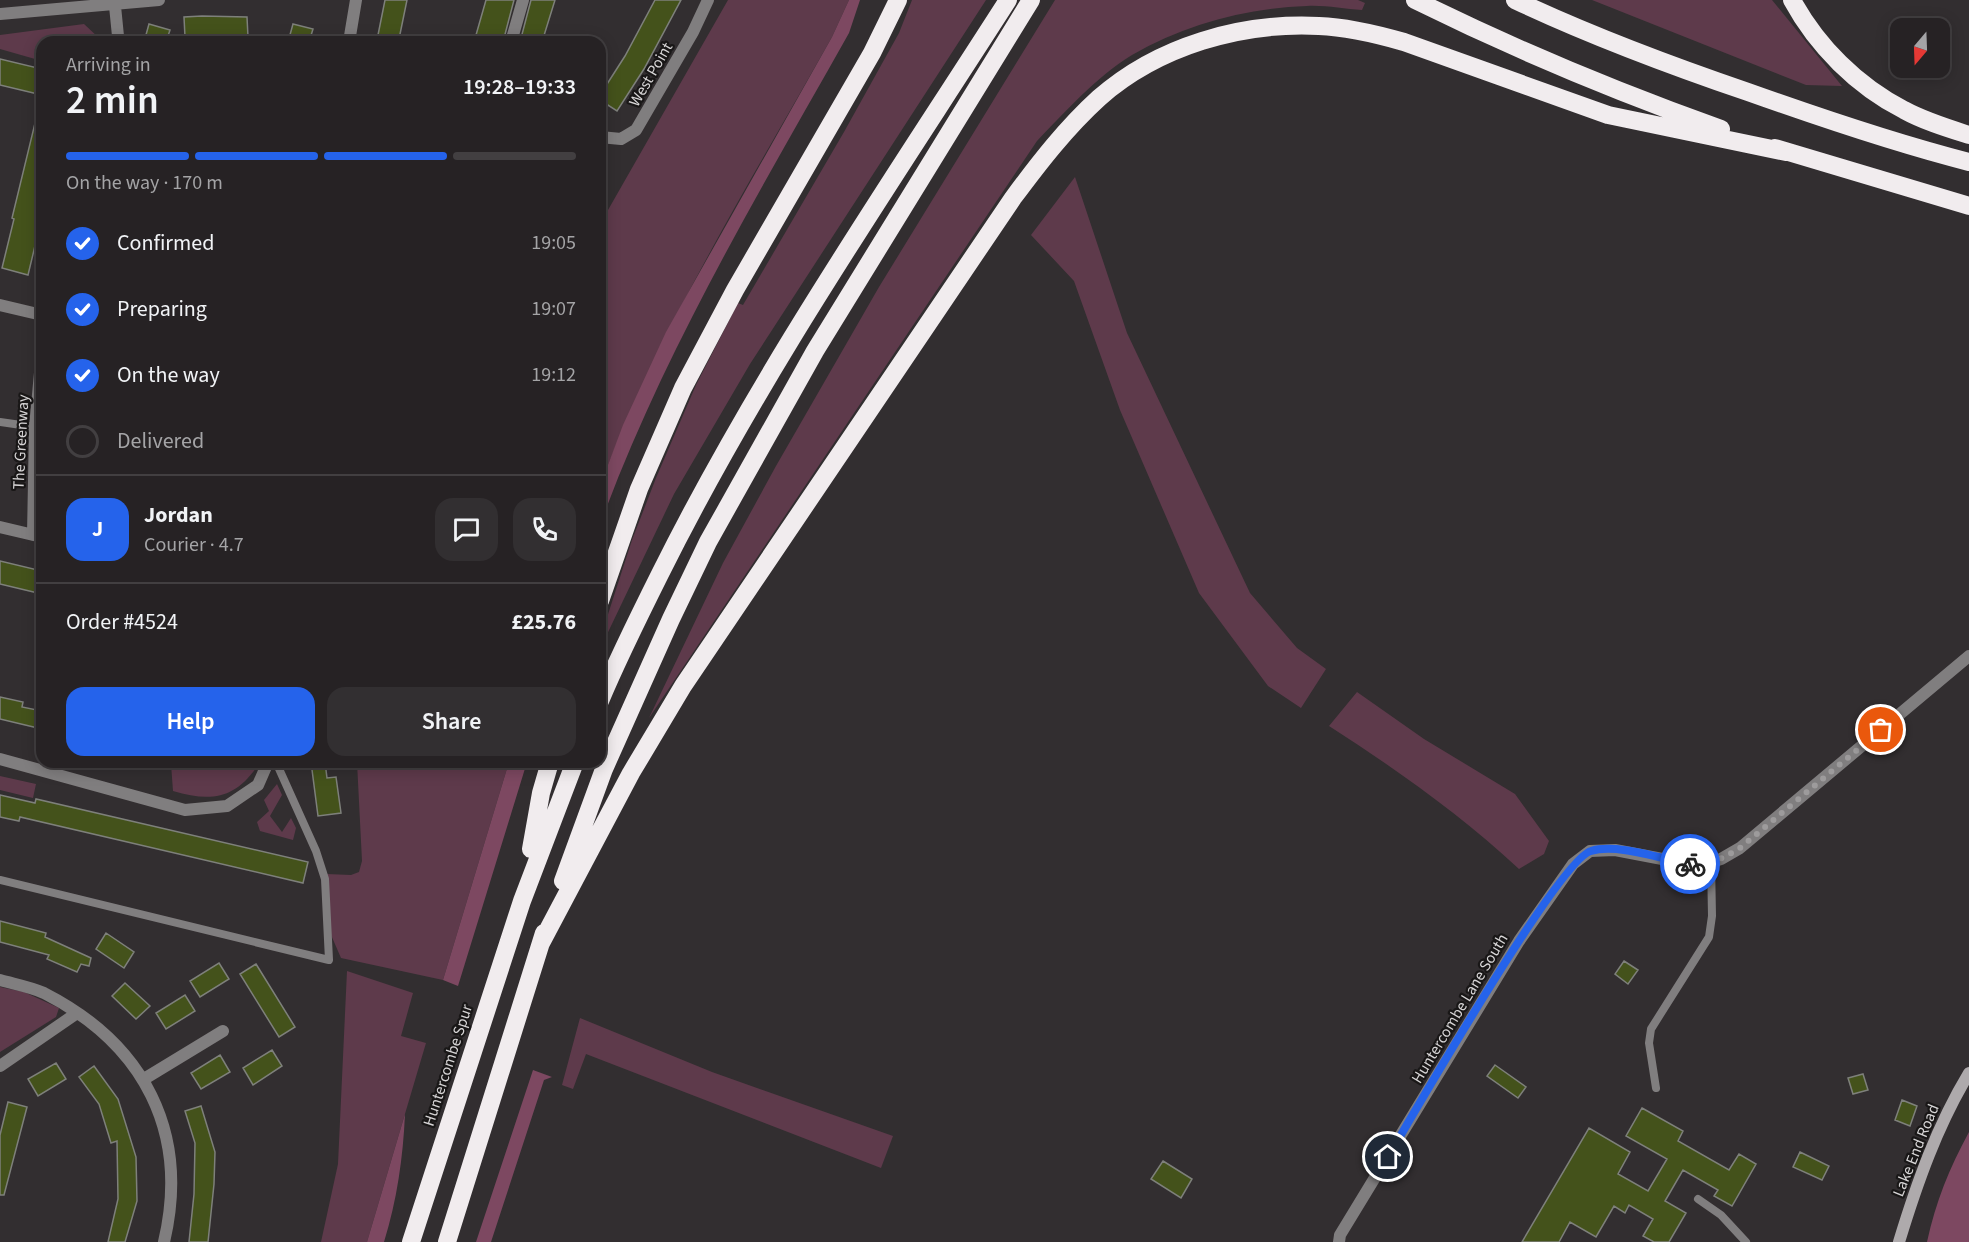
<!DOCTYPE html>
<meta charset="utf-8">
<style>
:root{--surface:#262224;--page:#322f31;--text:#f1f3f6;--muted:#a4a4a6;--line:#423f41;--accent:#2563eb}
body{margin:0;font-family:"Source Sans 3",sans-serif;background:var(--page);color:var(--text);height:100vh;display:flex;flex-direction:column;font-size:22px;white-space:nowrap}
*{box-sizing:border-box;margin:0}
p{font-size:20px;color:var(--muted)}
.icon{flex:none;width:33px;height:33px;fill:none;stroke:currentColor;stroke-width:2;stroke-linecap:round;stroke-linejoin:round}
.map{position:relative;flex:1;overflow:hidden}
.details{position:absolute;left:36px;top:36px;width:570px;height:732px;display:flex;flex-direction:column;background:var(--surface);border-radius:18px;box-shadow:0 3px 15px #0003,0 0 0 2px var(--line)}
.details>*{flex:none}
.needle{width:39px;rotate:199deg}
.buttons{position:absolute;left:1890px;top:18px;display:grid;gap:12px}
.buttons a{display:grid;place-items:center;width:60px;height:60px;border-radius:12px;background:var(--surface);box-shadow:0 3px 15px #0003,0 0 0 2px var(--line);font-size:30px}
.pin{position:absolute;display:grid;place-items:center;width:51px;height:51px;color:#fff;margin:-26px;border:3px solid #fff;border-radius:50%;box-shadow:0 2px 6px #0007}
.courier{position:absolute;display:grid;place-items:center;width:60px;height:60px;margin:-30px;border:4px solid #2563eb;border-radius:50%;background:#fff;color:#222;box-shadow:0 2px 8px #0007}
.headline em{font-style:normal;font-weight:600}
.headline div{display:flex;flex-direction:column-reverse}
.headline{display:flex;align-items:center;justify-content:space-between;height:102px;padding:0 30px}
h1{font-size:39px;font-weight:600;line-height:45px}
.bar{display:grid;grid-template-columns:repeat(4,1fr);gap:9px 6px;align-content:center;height:72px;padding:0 30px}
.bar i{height:8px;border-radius:4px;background:var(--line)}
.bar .on{background:var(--accent)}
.bar p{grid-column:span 4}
.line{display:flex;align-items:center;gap:15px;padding:0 30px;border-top:2px solid var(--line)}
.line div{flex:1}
.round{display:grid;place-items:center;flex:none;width:63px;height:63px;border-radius:18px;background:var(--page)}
ol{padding:0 30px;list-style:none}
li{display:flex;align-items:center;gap:18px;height:66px}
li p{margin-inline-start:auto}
li .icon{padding:6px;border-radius:50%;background:var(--accent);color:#fff;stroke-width:4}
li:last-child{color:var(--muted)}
li i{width:33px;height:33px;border:3px solid var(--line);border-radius:50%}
.button{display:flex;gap:12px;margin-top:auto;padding:12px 30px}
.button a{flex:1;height:69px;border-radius:18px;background:var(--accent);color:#fff;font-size:24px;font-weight:600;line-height:69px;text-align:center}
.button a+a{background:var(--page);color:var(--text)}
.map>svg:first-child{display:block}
.green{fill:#5e3a4b}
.forest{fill:#7d4861}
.building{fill:#44521b;stroke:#7e807b;stroke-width:1.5}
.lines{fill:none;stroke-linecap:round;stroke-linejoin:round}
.lane{stroke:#807e7f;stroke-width:8}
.street{stroke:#807e7f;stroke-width:12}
.secondary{stroke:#aeaaac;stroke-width:12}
.highway{stroke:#f1ecee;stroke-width:18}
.done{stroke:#9d9b9c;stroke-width:6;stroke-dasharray:0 10.8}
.route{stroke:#2563eb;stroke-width:8}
.labels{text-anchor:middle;stroke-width:4.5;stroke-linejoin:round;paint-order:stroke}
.street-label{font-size:16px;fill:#d7d5d6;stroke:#191717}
</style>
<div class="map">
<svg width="1969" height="1242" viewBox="0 0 1969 1242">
<rect width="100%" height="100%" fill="#322e30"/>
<path class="green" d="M728 0H849L832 37C750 183 659 328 600 486V224Z
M912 0H986L750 364 674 494 600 649V639L632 540 656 478 696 385 738 303 743 305 844 132 899 33Z
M1055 0H1358L1365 3 1362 10C1344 9 1325 5 1307 6 1246 8 1186 24 1132 55 1096 77 1066 111 1037 141L649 718 723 563 776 466 879 287Z
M1592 0H1772L1842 86 1806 85Z
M84 24 99 38 97 42H42V61L0 49V35Z
M1075 177 1127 333 1250 593 1297 648 1326 669 1301 708 1268 686 1199 593 1120 410 1074 281 1031 235Z
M1357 692 1424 739 1515 794 1549 841 1544 854 1519 869C1461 815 1396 769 1329 726Z
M192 762H260C237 798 213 803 173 791L171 764Z
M357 762H509L443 980 341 958 328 928 326 874 351 875 359 872 362 861Z
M0 776 36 784 33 798 0 790Z
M277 784 282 795 270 816 282 832 291 818 296 828 293 840 260 831 257 822 269 811 264 800Z
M347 971 413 993 401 1036 426 1043 367 1242H321L338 1164Z
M0 987 24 992 59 1008 56 1017 0 1052Z
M580 1018 712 1072 893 1136 881 1168 586 1054 573 1089 562 1085Z"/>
<path class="forest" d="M849 0H860L849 33C759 193 663 352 600 525V486L623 425 666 332 832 37Z
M509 762H527L458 986 443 980Z
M533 1070 552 1077 544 1080 491 1242H476Z
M405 1114C403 1158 397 1200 384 1242H367Z
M1969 1132V1242H1927C1936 1201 1949 1169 1969 1132Z"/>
<path class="building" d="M385 0H407L399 39 378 35Z
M486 0H514L503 42H474Z
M531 0H555L542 42H520Z
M655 0H681L644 69 617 111 600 100V95L625 56Z
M202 16 247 17 248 37H185L184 17Z
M149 24 170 30 166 42H144Z
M293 24 313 29 309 42H288Z
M0 59 42 69V95L0 85Z
M36 119 42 120V201L36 224 40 225 28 275 2 268 14 219 12 218Z
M0 561 42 571V594L0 584Z
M0 697 23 702 22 707 42 711V729L0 719Z
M311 762H325L327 778 336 777 341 813 318 816Z
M0 795 35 803 36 799 308 862 303 883 20 817 19 821 0 817Z
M0 921 46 933 45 937 91 958 89 966 81 964 77 972 47 959 49 955 0 942Z
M106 933 134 952 124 968 96 949Z
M1624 961 1638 970 1628 984 1615 974Z
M219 963 229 979 200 997 190 981Z
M256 964 295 1027 279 1037 240 974Z
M125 983 150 1006 136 1019 112 996Z
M185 995 195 1011 166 1029 156 1013Z
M272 1050 282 1066 253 1085 243 1068Z
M220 1055 230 1072 201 1089 191 1073Z
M56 1063 66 1079 38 1096 28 1079Z
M1495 1065 1526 1087 1518 1098 1487 1076Z
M94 1066 118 1099 136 1157 137 1201 125 1242H108L118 1199 117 1141 111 1143 99 1104 79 1077Z
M1863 1074 1868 1090 1853 1094 1848 1078Z
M1902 1100 1917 1106 1910 1126 1895 1120Z
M8 1102 27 1107 4 1195H0V1135Z
M201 1106 215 1152 214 1184 208 1242H189L194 1194 195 1143 185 1111Z
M1642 1108 1683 1131 1678 1141 1729 1170 1739 1154 1756 1164 1732 1206 1714 1196 1718 1190 1683 1170 1665 1201 1686 1213 1669 1242H1654L1643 1236 1653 1219 1629 1205 1625 1213 1614 1206 1596 1237 1570 1222 1559 1242H1522L1589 1128 1630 1152 1618 1174 1648 1191 1667 1159 1626 1136Z
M1800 1152 1829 1166 1822 1180 1793 1167Z
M1163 1161 1192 1179 1181 1198 1151 1179Z"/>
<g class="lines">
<path class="lane" d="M0 422 35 427
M0 880 329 960 325 879 316 851 276 762
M1656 1088 1649 1043 1651 1029 1709 937 1712 916 1711 862
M1698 1199 1721 1215 1746 1242"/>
<path class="street" d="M115 6 118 36 116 42
M0 14 159 0
M349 42 356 0
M511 42 523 0
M600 137 621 139 636 130 693 32 708 0
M0 305 42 315
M0 527 42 537
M33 535 35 427 42 351
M0 759 185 810 227 806 258 785 268 762
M0 980C14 984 31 987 44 993 144 1044 190 1132 164 1242
M0 1066 77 1013
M144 1079 223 1031
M1339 1242 1340 1235 1519 941 1573 864 1590 851 1615 850 1699 866 1721 859 1740 848 1969 656"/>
<path class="secondary" d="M1899 1242C1917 1183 1937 1126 1969 1073"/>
<path class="highway" d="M1415 0C1514 49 1617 92 1721 129
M1515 0C1591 36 1669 65 1748 92 1821 118 1894 143 1969 162
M1792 0C1817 46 1857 86 1904 110 1924 121 1947 128 1969 135
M1775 148 1969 206
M600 601 639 489 683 388 735 290 872 53 898 0
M600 701C618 658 639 616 660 574 760 373 887 189 1008 0
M531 849 541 793 550 762
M563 881 604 769 671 619 708 542 815 351 1031 0
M541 943 631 773 683 686 1013 198C1039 163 1066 128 1099 98 1158 46 1241 22 1319 26 1348 27 1376 34 1404 42L1608 115 1786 152
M411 1242 522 901 575 762
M447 1242 544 933"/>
</g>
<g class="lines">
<path class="done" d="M1690 864C1708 867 1725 857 1740 848L1881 730"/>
<path class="route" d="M1388 1157C1414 1113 1559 860 1591 851 1617 843 1662 859 1690 864"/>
</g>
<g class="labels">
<g class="street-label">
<text transform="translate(650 74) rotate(-60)" y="6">West Point</text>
<text transform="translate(20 442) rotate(-87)" y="6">The Greenway</text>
<text transform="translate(1459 1008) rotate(-59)" y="6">Huntercombe Lane South</text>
<text transform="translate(447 1065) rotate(-72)" y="6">Huntercombe Spur</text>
<text transform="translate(1915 1150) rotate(-68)" y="6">Lake End Road</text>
</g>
</g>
</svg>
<div class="buttons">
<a><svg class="needle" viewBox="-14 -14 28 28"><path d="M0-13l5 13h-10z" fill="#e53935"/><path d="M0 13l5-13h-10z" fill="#a4a4a6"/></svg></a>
</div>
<div class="pin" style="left:1881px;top:730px;background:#ea580c"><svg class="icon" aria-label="bag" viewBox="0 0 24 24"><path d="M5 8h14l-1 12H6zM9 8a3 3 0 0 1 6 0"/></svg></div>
<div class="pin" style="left:1388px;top:1157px;background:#1f2937"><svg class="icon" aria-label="home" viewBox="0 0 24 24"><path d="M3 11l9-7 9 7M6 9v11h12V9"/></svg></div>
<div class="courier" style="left:1690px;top:864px"><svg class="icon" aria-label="bike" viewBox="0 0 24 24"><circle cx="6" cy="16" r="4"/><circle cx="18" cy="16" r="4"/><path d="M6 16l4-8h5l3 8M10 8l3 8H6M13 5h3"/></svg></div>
<section class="details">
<div class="headline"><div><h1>2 min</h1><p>Arriving in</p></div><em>19:28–19:33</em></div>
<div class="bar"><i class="on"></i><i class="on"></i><i class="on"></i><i></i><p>On the way · 170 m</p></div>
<ol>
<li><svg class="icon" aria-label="check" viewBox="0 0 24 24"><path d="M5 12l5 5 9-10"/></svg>Confirmed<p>19:05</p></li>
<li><svg class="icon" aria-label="check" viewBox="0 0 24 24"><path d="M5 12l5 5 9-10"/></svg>Preparing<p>19:07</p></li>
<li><svg class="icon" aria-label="check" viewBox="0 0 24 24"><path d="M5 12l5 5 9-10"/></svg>On the way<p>19:12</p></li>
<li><i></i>Delivered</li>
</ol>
<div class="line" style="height:108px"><b class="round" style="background:var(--accent);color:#fff">J</b><div><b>Jordan</b><p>Courier · 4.7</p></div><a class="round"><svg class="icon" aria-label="chat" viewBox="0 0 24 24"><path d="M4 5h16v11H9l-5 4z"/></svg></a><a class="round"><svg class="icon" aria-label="phone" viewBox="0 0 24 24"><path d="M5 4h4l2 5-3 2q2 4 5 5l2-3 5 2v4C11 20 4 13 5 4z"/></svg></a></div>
<div class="line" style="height:78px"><div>Order #4524</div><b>£25.76</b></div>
<div class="button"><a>Help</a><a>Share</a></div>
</section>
</div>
